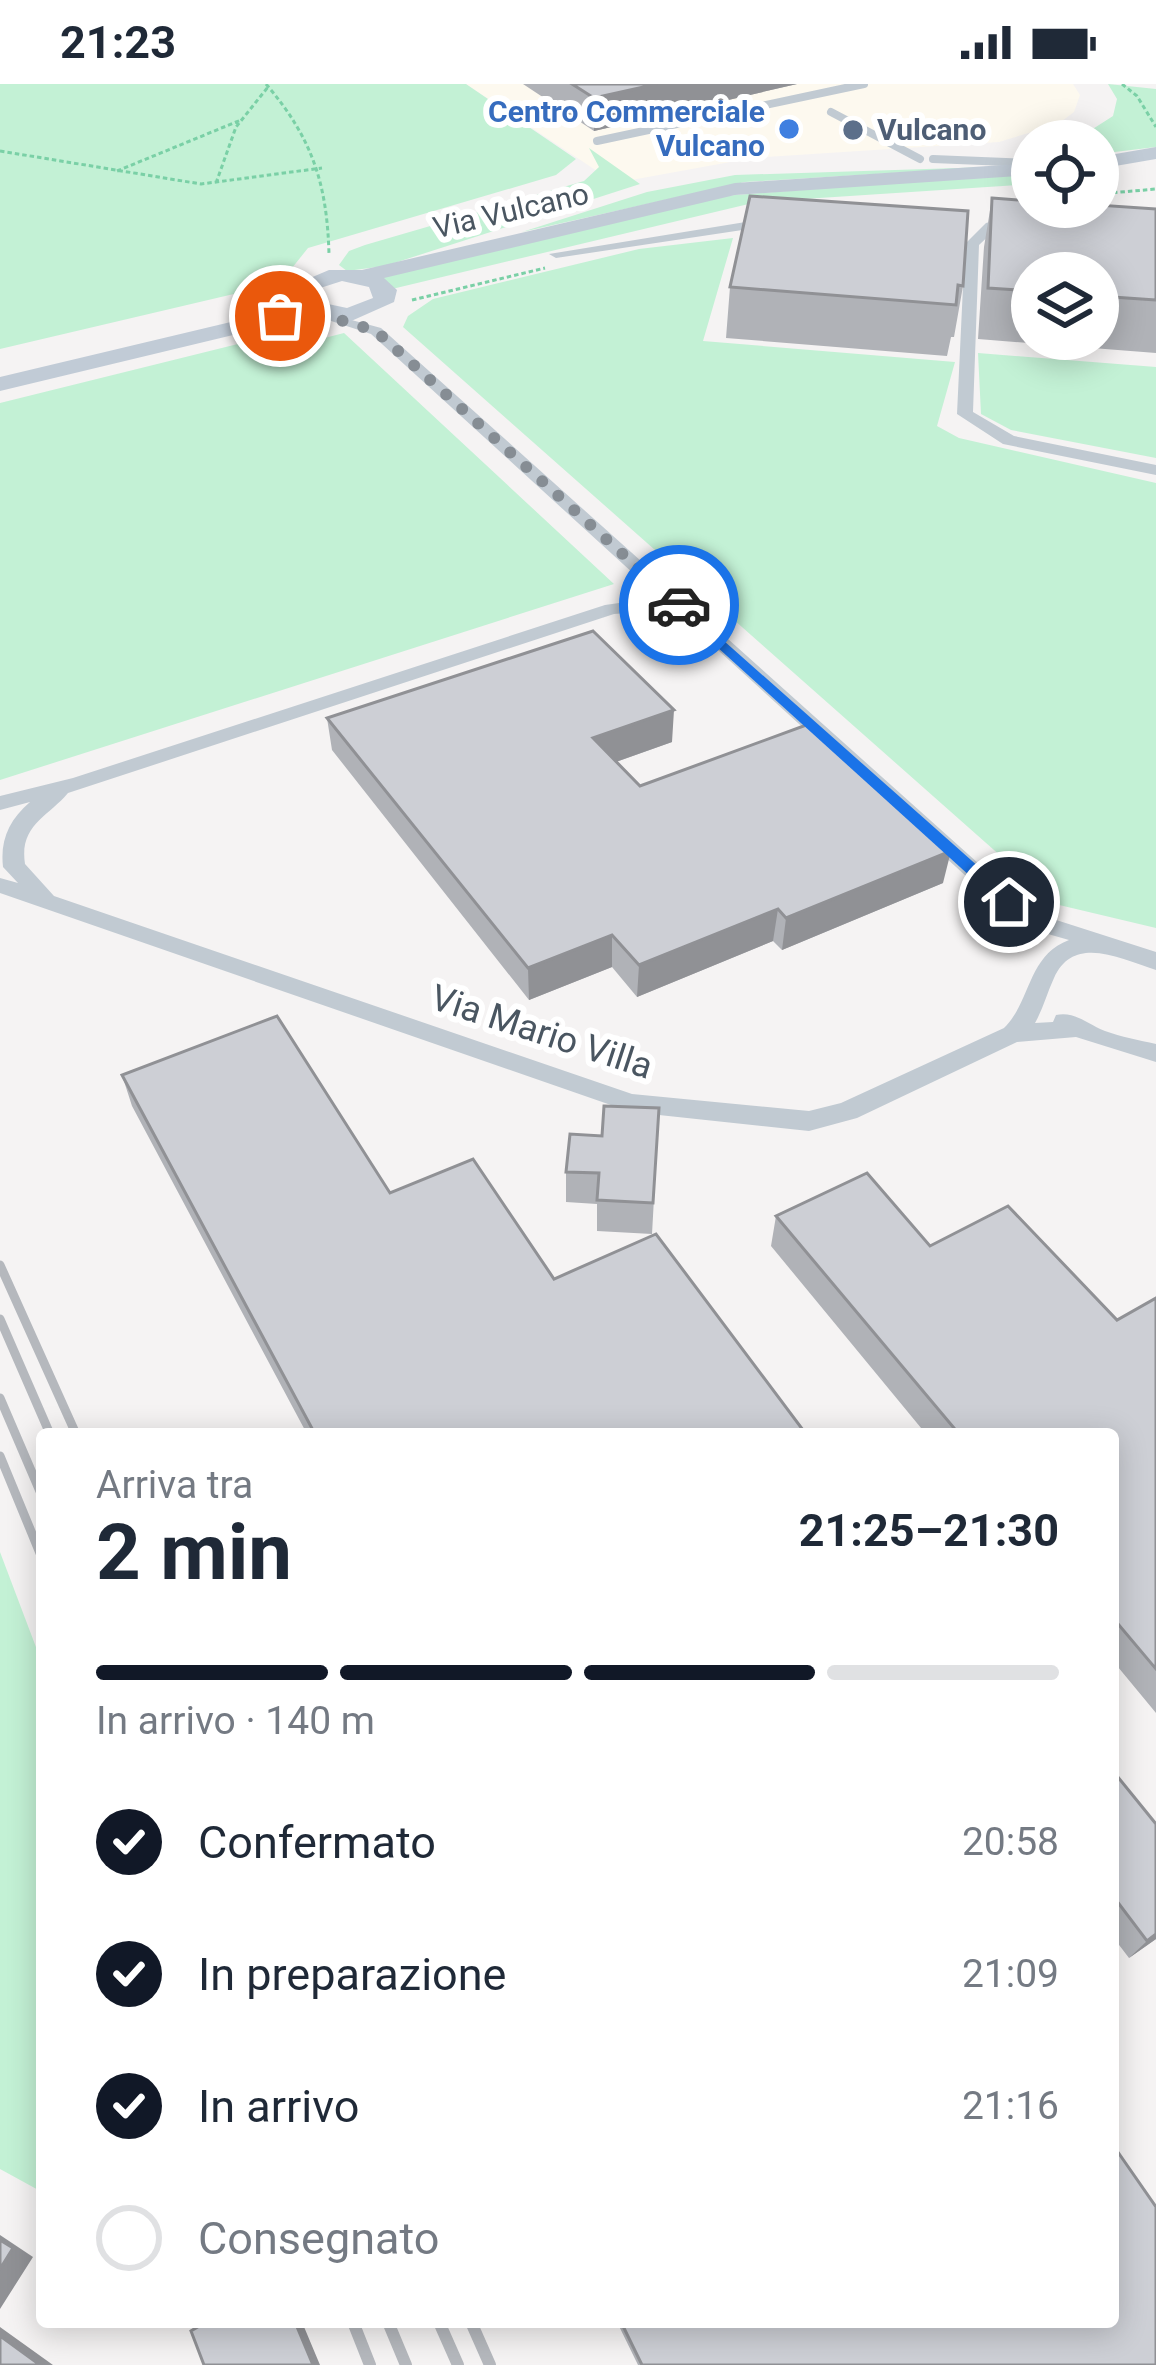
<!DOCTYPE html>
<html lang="it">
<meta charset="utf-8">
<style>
:root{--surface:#fff;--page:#f2f2f3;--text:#1f2937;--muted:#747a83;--line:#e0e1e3;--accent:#111827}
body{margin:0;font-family:Roboto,sans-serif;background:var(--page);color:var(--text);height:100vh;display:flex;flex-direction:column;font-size:45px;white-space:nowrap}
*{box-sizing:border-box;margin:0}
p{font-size:39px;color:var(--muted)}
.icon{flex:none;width:66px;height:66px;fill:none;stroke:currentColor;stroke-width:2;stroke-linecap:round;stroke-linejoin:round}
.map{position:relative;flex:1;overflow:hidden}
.details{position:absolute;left:36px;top:1344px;width:1083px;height:900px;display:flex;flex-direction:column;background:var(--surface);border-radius:12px;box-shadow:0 6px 30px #0003}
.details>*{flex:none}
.tools{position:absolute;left:1011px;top:36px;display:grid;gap:24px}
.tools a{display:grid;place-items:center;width:108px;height:108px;border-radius:50%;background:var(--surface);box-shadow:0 6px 30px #0003;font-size:60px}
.pin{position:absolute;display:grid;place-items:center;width:102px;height:102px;color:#fff;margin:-51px;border:6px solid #fff;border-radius:50%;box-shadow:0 3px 12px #0007}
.courier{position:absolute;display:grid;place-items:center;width:120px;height:120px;margin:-60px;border:9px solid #1a73e8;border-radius:50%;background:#fff;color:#222;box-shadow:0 3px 15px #0007}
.summary em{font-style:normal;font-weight:700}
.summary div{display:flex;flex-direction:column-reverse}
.summary{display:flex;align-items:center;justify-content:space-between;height:204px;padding:0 60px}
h1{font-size:78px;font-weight:700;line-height:90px}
.bar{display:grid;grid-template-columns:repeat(4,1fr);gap:18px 12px;align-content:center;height:144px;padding:0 60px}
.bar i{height:15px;border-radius:9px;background:var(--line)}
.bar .current{background:var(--accent)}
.bar p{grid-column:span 4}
ol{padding:0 60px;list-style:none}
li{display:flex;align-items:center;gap:36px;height:132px}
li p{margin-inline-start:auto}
li .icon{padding:12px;border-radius:50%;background:var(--accent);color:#fff;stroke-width:4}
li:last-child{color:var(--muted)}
li i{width:66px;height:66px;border:6px solid var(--line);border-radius:50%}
.status{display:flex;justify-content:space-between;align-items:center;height:84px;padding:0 60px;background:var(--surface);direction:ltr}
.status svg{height:33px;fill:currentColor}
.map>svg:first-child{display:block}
.commercial{fill:#fdf9ef}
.green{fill:#c3f1d5}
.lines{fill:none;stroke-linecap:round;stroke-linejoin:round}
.path{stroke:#7ad0a6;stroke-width:3;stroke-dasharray:4.5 3;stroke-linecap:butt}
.service{stroke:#c1cad2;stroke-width:8}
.minor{fill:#c1cad2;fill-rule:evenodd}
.secondary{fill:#c1cbd6;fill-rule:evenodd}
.rail-far1{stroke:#b5b8bd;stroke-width:9}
.rail{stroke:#b5b8bd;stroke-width:12}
.wall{fill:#b0b2b7;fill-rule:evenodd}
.shaded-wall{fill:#909195}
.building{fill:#cdcfd5;stroke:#909195;stroke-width:3}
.route{fill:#1a73e8}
.done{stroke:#868d94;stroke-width:12;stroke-dasharray:0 21.6}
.shop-dot{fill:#3f7fe0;stroke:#fff;stroke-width:4.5}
.service-dot{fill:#5c6f8a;stroke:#fff;stroke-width:4.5}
.labels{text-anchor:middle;stroke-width:12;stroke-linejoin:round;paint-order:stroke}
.far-shop-label{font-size:30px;font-weight:bold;fill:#366cbe;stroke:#fff;text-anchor:end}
.far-service-label{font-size:30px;font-weight:bold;fill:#4e5e75;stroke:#fff;text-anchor:start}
.far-street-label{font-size:30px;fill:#4a5661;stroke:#fff}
.street-label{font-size:36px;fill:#4a5661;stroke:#fff}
</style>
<div class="status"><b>21:23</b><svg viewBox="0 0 49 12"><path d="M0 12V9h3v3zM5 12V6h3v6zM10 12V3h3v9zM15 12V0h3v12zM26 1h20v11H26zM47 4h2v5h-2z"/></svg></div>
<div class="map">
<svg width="1156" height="2281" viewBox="0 0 1156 2281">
<rect width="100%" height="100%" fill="#f5f3f3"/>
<path class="commercial" d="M466 0H1073L1080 11 1074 28 1058 40 999 58 752 74 615 99Z"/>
<path class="green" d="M0 0H466L576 75 556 91 308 164 280 199 0 265Z
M1108 0 1156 5V63L1098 70V57H1074L1113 32 1117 15Z
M589 64 640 100 385 182 347 187 339 181 349 167 365 161 584 97 599 83Z
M989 83 745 98 522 148 647 108 735 91Z
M1032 88V100L757 118 392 205 379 194 723 112Z
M733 154 703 257 955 278 937 342 959 354 1156 399V844L1055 820 403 243 408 232 433 215 639 165Z
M282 249 305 259 344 249 614 500 0 696V319Z
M978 269 1156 283V374L1011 346 981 330Z
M0 1468 42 1579V2108L0 2085Z"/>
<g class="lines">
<path class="path" d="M266 0C312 54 327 99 329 170
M1122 0 1137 12 1156 43
M0 67 201 100 322 84
M117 87 241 36
M216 99 236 43 268 3
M1098 110 1156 105
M412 216 545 184"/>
<path class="service" d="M831 28 920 75
M597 57 864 0
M933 75 1032 79"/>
<path class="minor" d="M1023 129 1028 136 996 145 979 161 973 328 1014 352 1156 381V391L1003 360 957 330 965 160 986 139Z
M777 133 784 137 782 140 556 174 549 170Z
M322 228 381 244 1017 814 1050 834 1156 868V886C1123 876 1074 849 1054 894 1047 909 1043 925 1035 939L1053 938 1056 931C1075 927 1087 940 1105 947 1121 953 1139 956 1156 960V978L1076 953 1017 958 857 1034 809 1047 631 1028 0 809V794L18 799 3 783C0 756 9 736 30 718L0 726V712L73 694 605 521 640 516 669 522 371 250 322 234ZM640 528 685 536 1001 824 1034 846 1069 856C1027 872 1032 916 1004 944L841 1019 809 1027 632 1010 54 812 25 780C19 741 48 733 68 709L614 530Z"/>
<path class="secondary" d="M1156 63V75L1098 85V73Z
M1032 79V91L735 111 384 194 397 206 394 218 349 238 308 233 0 307V293L290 224 289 203 329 186H362L735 99ZM342 197 369 203 373 214 347 224 309 216 314 206Z"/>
<path class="rail-far1" d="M0 1181 76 1350
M0 1235 50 1350
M0 1314 42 1412
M0 1372 42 1474"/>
<path class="rail" d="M353 2238 370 2281
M388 2238 406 2281
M439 2238 458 2281
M471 2238 490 2281"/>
</g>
<path class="wall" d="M523 0H797L594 47Z
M992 114 1156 125V269L978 255 984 163ZM1032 189H1098V255H1032Z
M963 202 954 253H951L947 272 726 254 730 203Z
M327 634 672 658 616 678 640 702 943 799 782 866 773 857 637 913 612 883 529 916 332 666Z
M122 991 390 1109 554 1195 806 1350H307L132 1022Z
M659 1024 652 1150 597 1147V1120L566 1118V1088L602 1052Z
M776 1132 930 1162 1117 1236 1156 1214V1629L1113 1577V1350H926L771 1162Z
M1113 1687 1156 1740V1855L1129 1874 1113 1853Z
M617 2238H1113L1156 2281H638Z"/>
<path class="shaded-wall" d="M657 0H797L594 47V14Z
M674 626 672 658 593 686V654Z
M951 767 943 799 782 866 786 834Z
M778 825 773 857 637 913 639 881Z
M612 851V883L529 916 528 884Z
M1156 1850V1855L1129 1874 1147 1857Z
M0 2151 33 2173 0 2225Z
M295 2238H302L320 2281H313Z
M0 2243 53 2281H40L0 2252Z"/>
<path class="building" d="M572 0H657L594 14Z
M750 112 968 127 963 202 958 201 956 221 730 203Z
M992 114 1032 117V123H1098V121L1156 125V216L1098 212V189H1032V207L988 204Z
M593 547 674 626 593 654 640 702 809 640 951 767 786 834 778 825 639 881 612 851 528 884 327 634Z
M277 932 390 1109 473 1075 554 1195 656 1150 806 1350H315L122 991Z
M604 1022 659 1024 653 1119 597 1116 599 1089 566 1088 570 1050 602 1052Z
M867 1089 930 1162 1008 1122 1117 1236 1156 1214V1585L1113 1534V1350H959L776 1132Z
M1113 1687 1156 1740V1850L1147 1857 1113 1812Z
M1113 2061 1156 2123V2281H642L621 2238H1113Z
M0 2156 13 2164 0 2185Z
M206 2238H295L313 2281H204L191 2247Z
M0 2252 40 2281H0Z"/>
<path class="route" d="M679 517 1015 815V822H1003L674 524Z"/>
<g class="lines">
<path class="done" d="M280 232 308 226 376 247 679 521"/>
</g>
<circle class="shop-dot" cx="789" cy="45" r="12"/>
<circle class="service-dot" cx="853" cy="46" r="12"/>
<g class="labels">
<g class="far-shop-label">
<text x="765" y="38">Centro Commerciale<tspan x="765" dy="34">Vulcano</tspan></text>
</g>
<g class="far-service-label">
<text x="877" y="56">Vulcano</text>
</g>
<g class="far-street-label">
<text transform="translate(511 127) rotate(-13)" y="10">Via Vulcano</text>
</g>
<g class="street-label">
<text transform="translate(542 947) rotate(18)" y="13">Via Mario Villa</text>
</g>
</g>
</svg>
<div class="tools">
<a><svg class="icon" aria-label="locate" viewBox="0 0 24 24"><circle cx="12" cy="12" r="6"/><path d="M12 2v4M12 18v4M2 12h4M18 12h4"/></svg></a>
<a><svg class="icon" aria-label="layers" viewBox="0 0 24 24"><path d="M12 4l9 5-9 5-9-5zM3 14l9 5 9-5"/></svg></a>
</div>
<div class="pin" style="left:280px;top:232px;background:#ea580c"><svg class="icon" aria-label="bag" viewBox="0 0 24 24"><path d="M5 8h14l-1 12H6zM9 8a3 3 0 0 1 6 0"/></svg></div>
<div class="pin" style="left:1009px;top:818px;background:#1f2937"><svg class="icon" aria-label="home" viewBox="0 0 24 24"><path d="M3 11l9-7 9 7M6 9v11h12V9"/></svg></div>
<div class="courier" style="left:679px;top:521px"><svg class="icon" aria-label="car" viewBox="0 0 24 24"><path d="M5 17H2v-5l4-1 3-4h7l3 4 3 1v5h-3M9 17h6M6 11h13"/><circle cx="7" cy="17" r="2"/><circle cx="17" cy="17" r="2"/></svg></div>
<section class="details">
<div class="summary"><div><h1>2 min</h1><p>Arriva tra</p></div><em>21:25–21:30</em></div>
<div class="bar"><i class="current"></i><i class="current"></i><i class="current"></i><i></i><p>In arrivo · 140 m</p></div>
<ol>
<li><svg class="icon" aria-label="check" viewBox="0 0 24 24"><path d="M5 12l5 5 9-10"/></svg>Confermato<p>20:58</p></li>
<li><svg class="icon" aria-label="check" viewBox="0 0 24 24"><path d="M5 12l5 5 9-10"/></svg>In preparazione<p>21:09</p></li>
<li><svg class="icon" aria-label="check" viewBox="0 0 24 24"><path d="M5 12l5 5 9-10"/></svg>In arrivo<p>21:16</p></li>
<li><i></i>Consegnato</li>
</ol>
</section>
</div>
